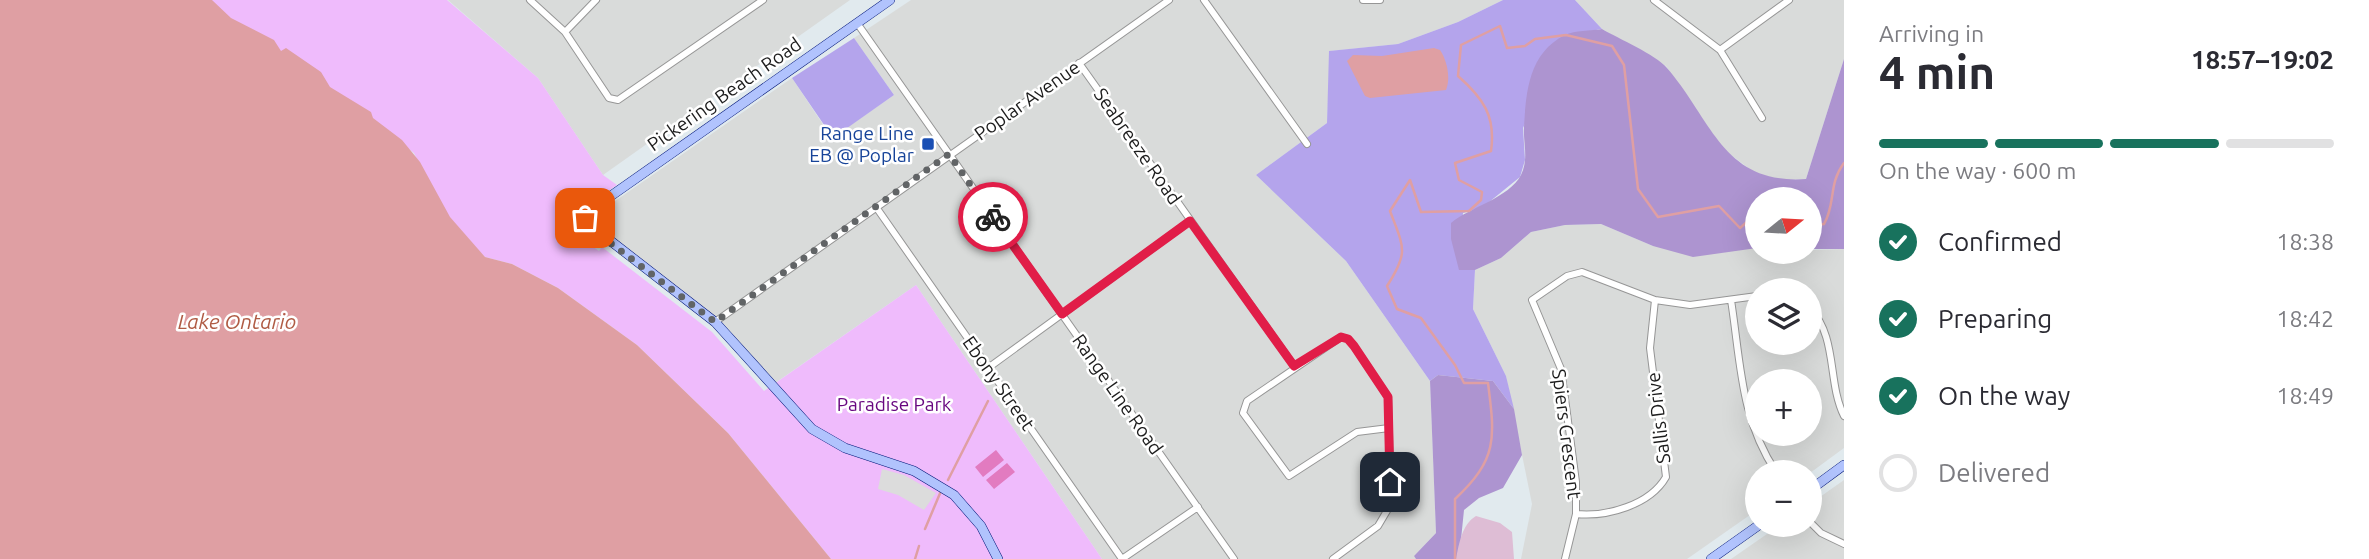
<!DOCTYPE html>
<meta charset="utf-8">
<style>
:root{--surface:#fff;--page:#f2f2f3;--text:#2b2b33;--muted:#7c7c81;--line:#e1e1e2;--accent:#18725d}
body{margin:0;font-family:Ubuntu,sans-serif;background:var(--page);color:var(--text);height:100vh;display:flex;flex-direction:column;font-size:26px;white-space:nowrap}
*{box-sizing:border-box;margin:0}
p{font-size:23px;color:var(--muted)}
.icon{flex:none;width:38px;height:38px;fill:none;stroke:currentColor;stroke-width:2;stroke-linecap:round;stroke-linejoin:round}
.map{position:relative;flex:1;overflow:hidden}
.sheet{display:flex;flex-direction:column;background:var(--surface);width:525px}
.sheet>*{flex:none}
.needle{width:46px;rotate:72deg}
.fabs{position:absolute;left:1745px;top:187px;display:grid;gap:14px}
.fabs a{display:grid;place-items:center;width:77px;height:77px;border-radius:50%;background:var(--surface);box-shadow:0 7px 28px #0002;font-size:35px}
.pin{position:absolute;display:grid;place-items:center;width:60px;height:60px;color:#fff;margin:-30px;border-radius:14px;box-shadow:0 4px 10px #0006}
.courier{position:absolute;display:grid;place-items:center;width:70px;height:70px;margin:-35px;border:5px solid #e11d48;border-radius:50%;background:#fff;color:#222;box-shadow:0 2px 9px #0007}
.headline em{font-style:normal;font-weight:700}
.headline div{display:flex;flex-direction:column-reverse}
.headline{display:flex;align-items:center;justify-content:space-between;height:119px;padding:0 35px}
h1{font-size:46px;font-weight:700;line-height:52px}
.bar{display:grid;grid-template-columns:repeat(4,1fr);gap:10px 7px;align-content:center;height:84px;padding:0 35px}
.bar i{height:9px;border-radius:5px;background:var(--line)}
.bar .selected{background:var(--accent)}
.bar p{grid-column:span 4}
ol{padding:0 35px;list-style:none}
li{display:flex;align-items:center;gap:21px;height:77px}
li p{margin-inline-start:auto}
li .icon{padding:7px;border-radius:50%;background:var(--accent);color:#fff;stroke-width:4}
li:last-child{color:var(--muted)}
li i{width:38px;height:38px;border:4px solid var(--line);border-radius:50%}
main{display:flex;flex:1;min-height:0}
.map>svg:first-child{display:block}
.residential{fill:#d9dbda;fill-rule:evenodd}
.grass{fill:#b4a4ec}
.forest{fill:#ad94d0}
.wetland{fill:#debdd5}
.park{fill:#efbbfc}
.pitch{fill:#e27bc0}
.parking{fill:#dcdcdc}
.water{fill:#df9fa3}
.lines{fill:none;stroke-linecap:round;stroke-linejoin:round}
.stream{stroke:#df9fa3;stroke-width:2.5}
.street-casing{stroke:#969696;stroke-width:8}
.secondary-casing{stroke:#001577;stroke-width:10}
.street{stroke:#fff;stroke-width:6}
.secondary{stroke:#b1c3fd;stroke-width:9}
.done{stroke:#616466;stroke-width:7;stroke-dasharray:0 12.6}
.route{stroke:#e11d48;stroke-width:9}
.transit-dot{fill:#1a4fb4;stroke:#fff;stroke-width:2.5}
.labels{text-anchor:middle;stroke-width:5;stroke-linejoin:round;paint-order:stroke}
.street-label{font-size:19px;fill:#1c1c1c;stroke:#fff}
.transit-label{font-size:19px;fill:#164399;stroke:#fff;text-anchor:end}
.park-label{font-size:19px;fill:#67067f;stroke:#fff}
.water-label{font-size:21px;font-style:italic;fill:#b05c45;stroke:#fff}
</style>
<main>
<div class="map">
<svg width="1844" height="559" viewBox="0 0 1844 559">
<rect width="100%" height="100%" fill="#e1eaee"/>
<path class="residential" d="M448 0H850L603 175 538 78Z
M911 0H1503L1458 22 1398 44 1330 51 1327 123 1256 175 1346 261 1430 381 1436 533 1414 556 1416 559H1102L916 285 775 383 725 325 596 226 595 215 792 78 832 138 894 95 854 38Z
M1575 0H1844V59L1806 179 1776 180 1755 173 1723 149 1666 66 1602 29Z
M1601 224 1653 246 1757 248V252L1844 249V448L1810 473 1757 472V510L1687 559H1521L1532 504 1506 376 1473 309 1475 270 1501 258 1531 232 1565 225ZM1757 290H1810V343H1757ZM1757 382H1810V434H1757Z
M1844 480V559H1731L1780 525H1810V504Z"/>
<path class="grass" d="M1503 0H1575L1602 29 1566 35 1523 128 1525 160 1520 177 1483 207 1463 213 1459 269 1475 270 1473 309 1506 376 1514 409 1493 381 1438 375 1430 381 1346 261 1256 175 1327 123 1329 51 1398 44 1458 22Z
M854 38 894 95 833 138 792 78Z"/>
<path class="forest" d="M1602 29C1619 39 1655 54 1667 68 1712 120 1723 185 1806 179L1844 59V249H1810V200H1757V248L1693 257 1653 246 1601 224 1565 225 1531 232 1501 258 1475 270H1459L1451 239V223C1470 207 1509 198 1521 175 1529 159 1523 143 1524 127 1526 91 1529 53 1565 35 1575 30 1591 31 1602 29Z
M1438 375 1493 381 1514 409 1522 455 1503 488 1479 498 1464 510 1459 559H1416L1414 556 1436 533 1430 381Z"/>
<path class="wetland" d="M1476 516 1500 523 1512 532 1514 559H1456C1459 544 1462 524 1476 516Z"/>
<path class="park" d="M207 0H447L538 78 603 175 617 185C602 196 574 207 580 230L589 236 586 242 599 251 602 247 712 332 764 391 916 285 1102 559H831L728 433 637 345 558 288 512 264 485 257 451 228 414 153 338 94 234 25Z"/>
<path class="pitch" d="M996 450 1004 460 983 477 975 467Z
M1007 463 1015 472 994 489 986 480Z"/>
<path class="parking" d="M882 469 904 475 936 493 924 510 898 495 878 489Z"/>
<path class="water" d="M0 0H212L231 18 274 40 281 51 286 48 321 72 330 87 371 112 373 118 402 140 420 162 450 217 485 257 512 264 558 288 637 345 728 433 831 559H0Z
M1434 48 1440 50C1447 60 1451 78 1446 90L1370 98 1365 96 1347 61 1353 55 1382 56Z"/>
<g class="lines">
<path class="stream" d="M1778 200 1787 192 1800 200
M1810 217 1817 225 1824 224C1836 204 1828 184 1844 163
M948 480 988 401
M925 529 941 491
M915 559 919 546
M1455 559V499C1498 459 1495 438 1488 383H1464L1455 365 1421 318 1397 309 1387 286C1409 252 1404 248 1390 211L1410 180 1421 212 1469 211 1481 200 1482 192 1459 180 1455 163 1491 151C1496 116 1483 98 1458 76L1461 45 1500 26 1507 48 1525 46 1535 39 1566 35 1612 46 1624 65 1638 189 1658 217 1719 206 1740 228 1757 213"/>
<defs>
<path id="street" d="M530 0 565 32 609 98 618 100 763 0
M1204 0 1307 144
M1363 0H1380
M1654 0 1720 50 1762 118
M857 23 1234 559
M565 32 596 0
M1720 50 1789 0
M1079 63 1294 366
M876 207 1122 559
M1731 300C1741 364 1740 417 1776 472
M1810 308C1838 338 1827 381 1844 416
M715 322 1169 0
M988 368 1190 221
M1576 514C1607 517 1650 505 1666 477L1650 348 1655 300
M1810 522 1821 533 1844 544
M1122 559 1198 507
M1333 559 1378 526 1391 504 1388 397 1354 346 1348 339 1341 337 1247 401 1243 413 1289 476 1357 432 1389 428
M1565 559 1576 514V482L1566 406 1561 369 1532 300 1567 276 1582 272 1655 300 1690 305 1757 296"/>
<path id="secondary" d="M890 0 588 212 585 221 715 322 812 429 845 448 914 471 954 495 981 526 998 559
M1810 490 1844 465
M1711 559 1759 525"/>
</defs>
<use href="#street" class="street-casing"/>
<use href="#secondary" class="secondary-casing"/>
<use href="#street" class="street"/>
<use href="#secondary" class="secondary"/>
</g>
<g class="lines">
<path class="done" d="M585 218 588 226 715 322 949 154 993 217"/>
<path class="route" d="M993 217 1062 314 1190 221 1294 366 1341 337 1348 339 1354 346 1388 397 1390 482"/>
</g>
<rect class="transit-dot" x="921" y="137" width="14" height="14" rx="3.5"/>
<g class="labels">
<g class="street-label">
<text transform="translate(724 94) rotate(-35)" y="7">Pickering Beach Road</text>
<text transform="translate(1027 100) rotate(-35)" y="7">Poplar Avenue</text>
<text transform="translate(1138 146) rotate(55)" y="7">Seabreeze Road</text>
<text transform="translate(999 383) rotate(55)" y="7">Ebony Street</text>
<text transform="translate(1118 394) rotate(55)" y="7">Range Line Road</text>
<text transform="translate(1658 418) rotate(-97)" y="7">Sallis Drive</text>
<text transform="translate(1567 434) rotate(83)" y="7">Spiers Crescent</text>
</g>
<g class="transit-label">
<text x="914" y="140">Range Line<tspan x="914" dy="22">EB @ Poplar</tspan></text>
</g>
<g class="park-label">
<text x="894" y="411">Paradise Park</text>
</g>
<g class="water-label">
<text x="237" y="329">Lake Ontario</text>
</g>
</g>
</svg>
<div class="fabs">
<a><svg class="needle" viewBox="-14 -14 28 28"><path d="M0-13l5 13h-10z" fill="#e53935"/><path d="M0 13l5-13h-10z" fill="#7c7c81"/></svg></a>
<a><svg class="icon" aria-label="layers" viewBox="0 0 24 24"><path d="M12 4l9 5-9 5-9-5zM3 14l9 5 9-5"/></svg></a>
<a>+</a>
<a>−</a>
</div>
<div class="pin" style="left:585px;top:218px;background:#ea580c"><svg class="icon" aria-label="bag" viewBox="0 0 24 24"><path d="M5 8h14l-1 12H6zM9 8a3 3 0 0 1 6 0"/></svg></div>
<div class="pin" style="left:1390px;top:482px;background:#1f2937"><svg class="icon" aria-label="home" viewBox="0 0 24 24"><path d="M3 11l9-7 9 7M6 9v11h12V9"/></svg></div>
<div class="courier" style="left:993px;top:217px"><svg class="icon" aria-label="bike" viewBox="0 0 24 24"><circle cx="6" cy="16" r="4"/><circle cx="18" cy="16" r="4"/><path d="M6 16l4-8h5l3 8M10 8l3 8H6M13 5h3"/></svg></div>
</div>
<section class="sheet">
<div class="headline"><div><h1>4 min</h1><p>Arriving in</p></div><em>18:57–19:02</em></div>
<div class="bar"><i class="selected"></i><i class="selected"></i><i class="selected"></i><i></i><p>On the way · 600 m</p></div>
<ol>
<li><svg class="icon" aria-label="check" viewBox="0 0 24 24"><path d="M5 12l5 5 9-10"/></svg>Confirmed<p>18:38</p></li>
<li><svg class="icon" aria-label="check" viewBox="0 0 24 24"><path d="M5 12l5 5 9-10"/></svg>Preparing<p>18:42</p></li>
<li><svg class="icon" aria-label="check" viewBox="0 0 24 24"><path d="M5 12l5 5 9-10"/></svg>On the way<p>18:49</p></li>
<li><i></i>Delivered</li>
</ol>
</section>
</main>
